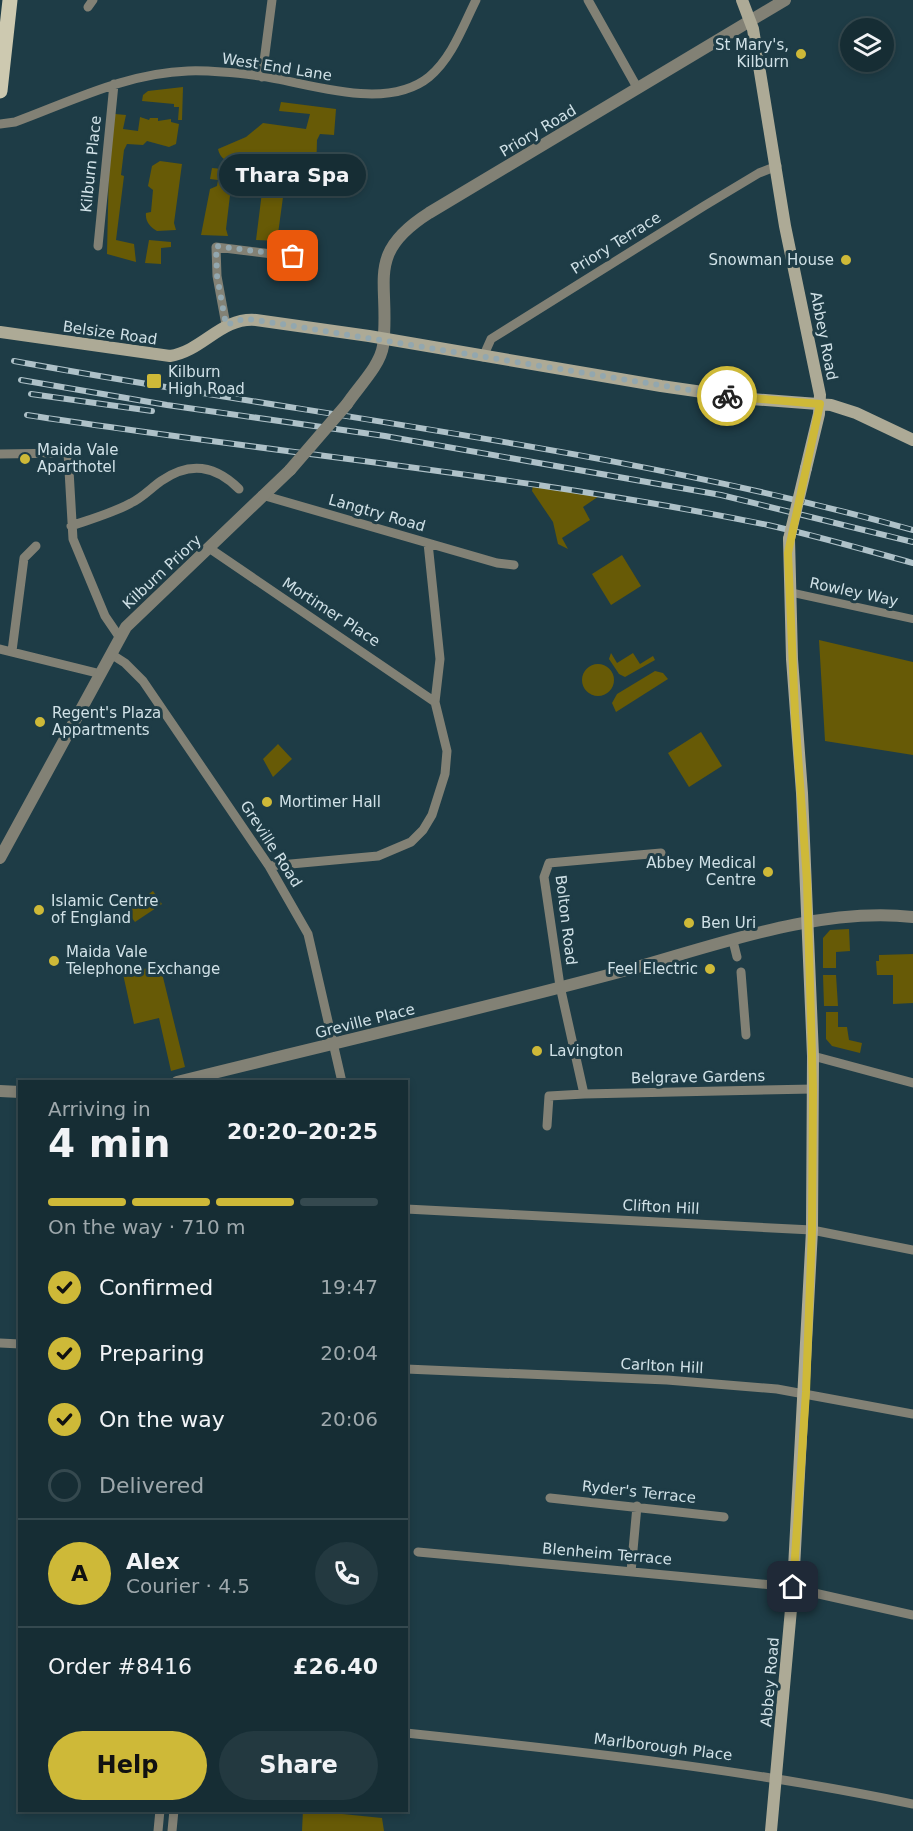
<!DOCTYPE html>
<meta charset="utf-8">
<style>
:root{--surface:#162d34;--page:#233940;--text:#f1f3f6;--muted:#9ea8ac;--line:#35494f;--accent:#ceb938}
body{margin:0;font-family:"DejaVu Sans",sans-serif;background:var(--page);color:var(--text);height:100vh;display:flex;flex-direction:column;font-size:22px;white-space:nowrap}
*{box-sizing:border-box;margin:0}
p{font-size:20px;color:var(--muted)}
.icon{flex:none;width:33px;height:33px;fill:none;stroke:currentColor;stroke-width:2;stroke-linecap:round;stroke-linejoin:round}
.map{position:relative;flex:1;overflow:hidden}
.drawer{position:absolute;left:18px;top:1080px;width:390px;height:732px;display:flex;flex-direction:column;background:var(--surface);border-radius:0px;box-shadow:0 3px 9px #0003,0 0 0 2px var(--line)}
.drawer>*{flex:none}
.controls{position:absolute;left:840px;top:18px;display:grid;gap:12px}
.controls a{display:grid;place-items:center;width:54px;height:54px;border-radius:50%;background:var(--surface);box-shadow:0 3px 9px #0003,0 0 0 2px var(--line);font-size:30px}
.pin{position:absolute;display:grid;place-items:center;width:51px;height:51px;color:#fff;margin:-26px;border-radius:12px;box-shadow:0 3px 9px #0006}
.courier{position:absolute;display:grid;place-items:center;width:60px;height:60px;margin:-30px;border:4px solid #ceb938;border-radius:50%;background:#fff;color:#222;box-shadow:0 2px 8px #0007}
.bubble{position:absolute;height:42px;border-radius:21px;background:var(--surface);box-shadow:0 3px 9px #0003,0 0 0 2px var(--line);font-size:20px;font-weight:600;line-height:42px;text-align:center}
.head em{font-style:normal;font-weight:600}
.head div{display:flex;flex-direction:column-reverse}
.head{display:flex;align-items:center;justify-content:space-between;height:102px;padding:0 30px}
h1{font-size:39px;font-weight:600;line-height:45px}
.bar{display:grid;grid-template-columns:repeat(4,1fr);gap:9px 6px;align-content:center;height:72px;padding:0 30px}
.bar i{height:8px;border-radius:4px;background:var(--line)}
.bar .selected{background:var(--accent)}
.bar p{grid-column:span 4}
.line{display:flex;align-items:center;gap:15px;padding:0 30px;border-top:2px solid var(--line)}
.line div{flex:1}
.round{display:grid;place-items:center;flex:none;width:63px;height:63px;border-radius:32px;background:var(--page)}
ol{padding:0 30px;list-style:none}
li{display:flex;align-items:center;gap:18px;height:66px}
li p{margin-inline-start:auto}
li .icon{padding:6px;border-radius:50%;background:var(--accent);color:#111;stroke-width:4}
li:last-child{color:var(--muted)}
li i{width:33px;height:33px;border:3px solid var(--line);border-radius:50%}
.action{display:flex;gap:12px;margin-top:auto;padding:12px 30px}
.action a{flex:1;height:69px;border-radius:36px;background:var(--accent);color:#111;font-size:24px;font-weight:600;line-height:69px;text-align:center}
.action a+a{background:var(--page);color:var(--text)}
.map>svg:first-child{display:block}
.green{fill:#675a06}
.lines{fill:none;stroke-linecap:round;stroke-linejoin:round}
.pedestrian{stroke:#828175;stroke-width:8}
.minor{stroke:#828175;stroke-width:9}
.tertiary{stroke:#828175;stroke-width:12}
.secondary{stroke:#adaa96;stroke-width:12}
.primary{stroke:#cdc9b0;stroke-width:15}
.rail-casing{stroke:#aec1c8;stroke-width:6}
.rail{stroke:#1e3c46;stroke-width:4;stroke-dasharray:11;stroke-linecap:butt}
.tertiary-bridge{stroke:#828175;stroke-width:12}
.secondary-bridge{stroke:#adaa96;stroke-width:12}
.done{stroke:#92a7af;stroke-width:6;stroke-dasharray:0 10.8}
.route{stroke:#ceb938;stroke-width:8}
.poi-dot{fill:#ceb938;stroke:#1e3c46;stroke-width:2}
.labels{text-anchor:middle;stroke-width:6;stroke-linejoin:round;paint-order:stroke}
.poi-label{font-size:15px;fill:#d0e1e7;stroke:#1e3c46;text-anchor:start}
.street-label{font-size:15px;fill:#d0e1e7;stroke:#1e3c46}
</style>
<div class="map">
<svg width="913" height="1831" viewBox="0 0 913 1831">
<rect width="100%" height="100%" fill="#1e3c46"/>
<path class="green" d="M183 87 182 120H178L179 107H174V104L142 101 143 95 148 91Z
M281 102 336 109 334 135 320 134 317 140 316 174 286 175 278 234 280 241 256 240 262 192H269L270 184 260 183 262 167C247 164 222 168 218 149L246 137 263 123 306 129 310 114 279 111Z
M115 114 126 115 123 129 138 131 140 117 149 120 150 118H158V121L171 119V122L179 124 176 144 169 147 147 141 143 145 127 144 124 150 121 175 124 176 116 240 134 244 136 262 107 254 110 117Z
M160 161 182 164 174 223 176 230 157 231C150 227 145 221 146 213L151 212 153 190 148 186 152 166Z
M212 168 233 170 226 229 228 236 201 235 210 189 217 186 218 180 210 179Z
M149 240 171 242V247L161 248V264L145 263Z
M533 485 602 494 583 507 590 520 562 538 568 549 558 544 553 522 532 491Z
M622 555 641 586 611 605 592 574Z
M819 640 913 662V755L825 741Z
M611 653 617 663 633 653 640 664 653 656 655 660 625 677 619 674 609 659Z
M582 680a16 16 0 1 1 32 0a16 16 0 1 1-32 0Z
M655 671 663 673 668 679 616 712 612 703 617 694Z
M701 732 722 766 689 787 668 753Z
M278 744 292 759 273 777 263 759Z
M153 891 162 904 135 922 126 910Z
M849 929 850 951 836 952V968H823V938L830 930Z
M913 954V1003L893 1004V975H877L876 961H879V955Z
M160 965 185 1067 171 1071 159 1018 134 1024 123 974Z
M823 975H836L838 1006H824Z
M826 1012H838V1027H847L849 1040 862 1043 860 1053 832 1046 826 1039Z
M303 1810 382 1818 384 1831H302Z"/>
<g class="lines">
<path class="pedestrian" d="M789 592 913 619"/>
<path class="minor" d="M588 0 638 89
M88 7 93 0
M262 77 272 0
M0 124 15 122C72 101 127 73 188 71 212 70 237 73 261 76 309 83 386 112 429 77 452 58 463 26 476 0
M98 246 114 84
M226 325 217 276 216 247 312 259V269
M483 357 491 339 704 206 759 173 777 166
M0 454 68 453 73 539 105 616 120 638
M262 495 497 563 514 565
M71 526C91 519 113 513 131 503 142 498 151 488 161 481 190 461 215 465 239 489
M209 548 435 702
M0 649 101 674
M12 651 24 558 36 546
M111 654 125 663 143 681 269 866 308 934 342 1082
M269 866 378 856 411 842 423 830 432 815 445 774 447 751 435 702 440 659 428 543
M733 941 737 957
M741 972 746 1035
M813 1056 913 1083
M584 1094 813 1089
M547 1126 549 1096 584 1094 560 986 544 877 549 863 661 853
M406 1209 812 1230 913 1250
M0 1343 20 1344
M406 1369 667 1380 777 1389 913 1414
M550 1498 724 1517
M418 1552 783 1586 913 1615
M631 1572 637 1506
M406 1733C576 1751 746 1769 913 1804
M158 1831 160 1810
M172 1831 174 1810"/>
<path class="tertiary" d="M347 404C358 387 380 366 383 346 391 282 363 255 429 213L785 0
M0 858 126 627 290 470
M177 1082C322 1046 468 1012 612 974 707 949 814 906 913 917
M0 1091 20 1092"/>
<path class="secondary" d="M742 0 753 29 785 226 820 395 819 414 806 468
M0 332 170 356C203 351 221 317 256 320L369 336 661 386 751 399 831 405 856 413 913 440
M771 1831 793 1587 812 1230 813 1056 802 793 792 659 789 539"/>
<path class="primary" d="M0 91 10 0"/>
<defs>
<path id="rail" d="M14 361C314 416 618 448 913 530
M21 380 167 405 385 436 721 495 913 542
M31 394 152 411
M27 415C274 453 523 475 768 525 817 536 865 550 913 563"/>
</defs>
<use href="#rail" class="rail-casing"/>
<use href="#rail" class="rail"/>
<path class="tertiary-bridge" d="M290 470 347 404"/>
<path class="secondary-bridge" d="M789 539 806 468"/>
</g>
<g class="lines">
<path class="done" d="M293 256 216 246 217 276 226 325 243 319 256 320 727 396"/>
<path class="route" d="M727 396 820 404 788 553 795 714 807 881 813 1089 812 1230 806 1392 793 1587"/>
</g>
<g class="poi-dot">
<circle cx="801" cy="54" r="6"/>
<circle cx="846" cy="260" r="6"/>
<rect x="146" y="373" width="16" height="16" rx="3"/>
<circle cx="25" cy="459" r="6"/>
<circle cx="40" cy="722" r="6"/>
<circle cx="267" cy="802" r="6"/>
<circle cx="768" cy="872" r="6"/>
<circle cx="39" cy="910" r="6"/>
<circle cx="689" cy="923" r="6"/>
<circle cx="54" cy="961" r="6"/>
<circle cx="710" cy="969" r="6"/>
<circle cx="537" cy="1051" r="6"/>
</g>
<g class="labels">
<g class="poi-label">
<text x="789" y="50" text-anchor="end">St Mary's,<tspan x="789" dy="17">Kilburn</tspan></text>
<text x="834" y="265" text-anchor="end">Snowman House</text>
<text x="168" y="377">Kilburn<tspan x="168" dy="17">High Road</tspan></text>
<text x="37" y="455">Maida Vale<tspan x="37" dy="17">Aparthotel</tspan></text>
<text x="52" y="718">Regent's Plaza<tspan x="52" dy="17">Appartments</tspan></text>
<text x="279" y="807">Mortimer Hall</text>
<text x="756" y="868" text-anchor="end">Abbey Medical<tspan x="756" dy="17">Centre</tspan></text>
<text x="51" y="906">Islamic Centre<tspan x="51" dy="17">of England</tspan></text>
<text x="701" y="928">Ben Uri</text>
<text x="66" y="957">Maida Vale<tspan x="66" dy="17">Telephone Exchange</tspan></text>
<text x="698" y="974" text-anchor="end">Feel Electric</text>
<text x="549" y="1056">Lavington</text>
</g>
<g class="street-label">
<text transform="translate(277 67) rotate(9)" y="5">West End Lane</text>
<text transform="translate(538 131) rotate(-31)" y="5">Priory Road</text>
<text transform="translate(91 164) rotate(-84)" y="5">Kilburn Place</text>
<text transform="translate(616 243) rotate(-32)" y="5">Priory Terrace</text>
<text transform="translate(110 333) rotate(8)" y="5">Belsize Road</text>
<text transform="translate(824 336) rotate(79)" y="5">Abbey Road</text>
<text transform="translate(377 513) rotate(16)" y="5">Langtry Road</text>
<text transform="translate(162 572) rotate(-43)" y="5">Kilburn Priory</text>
<text transform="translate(854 592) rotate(12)" y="5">Rowley Way</text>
<text transform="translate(331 612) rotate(33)" y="5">Mortimer Place</text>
<text transform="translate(271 844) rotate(57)" y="5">Greville Road</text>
<text transform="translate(566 920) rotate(83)" y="5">Bolton Road</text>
<text transform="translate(365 1021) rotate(-14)" y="5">Greville Place</text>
<text transform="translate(698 1077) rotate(-1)" y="5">Belgrave Gardens</text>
<text transform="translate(661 1207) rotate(3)" y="5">Clifton Hill</text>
<text transform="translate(662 1366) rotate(3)" y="5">Carlton Hill</text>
<text transform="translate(639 1492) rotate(6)" y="5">Ryder's Terrace</text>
<text transform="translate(607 1554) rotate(5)" y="5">Blenheim Terrace</text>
<text transform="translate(770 1682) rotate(-85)" y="5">Abbey Road</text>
<text transform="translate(663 1747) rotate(7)" y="5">Marlborough Place</text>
</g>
</g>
</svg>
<div class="controls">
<a><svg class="icon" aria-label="layers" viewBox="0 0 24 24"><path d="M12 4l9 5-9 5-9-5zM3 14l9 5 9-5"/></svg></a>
</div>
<div class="pin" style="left:293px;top:256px;background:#ea580c"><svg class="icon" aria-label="bag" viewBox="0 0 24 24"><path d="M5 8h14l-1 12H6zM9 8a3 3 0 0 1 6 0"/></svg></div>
<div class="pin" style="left:793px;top:1587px;background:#1f2937"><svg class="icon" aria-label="home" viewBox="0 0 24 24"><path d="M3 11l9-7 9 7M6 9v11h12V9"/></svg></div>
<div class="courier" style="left:727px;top:396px"><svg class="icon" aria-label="bike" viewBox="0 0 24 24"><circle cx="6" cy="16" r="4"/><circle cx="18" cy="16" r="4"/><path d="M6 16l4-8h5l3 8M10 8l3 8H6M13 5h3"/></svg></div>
<div class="bubble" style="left:219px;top:154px;width:147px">Thara Spa</div>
<section class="drawer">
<div class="head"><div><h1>4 min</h1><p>Arriving in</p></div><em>20:20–20:25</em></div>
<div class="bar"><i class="selected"></i><i class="selected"></i><i class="selected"></i><i></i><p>On the way · 710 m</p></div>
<ol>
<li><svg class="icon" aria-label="check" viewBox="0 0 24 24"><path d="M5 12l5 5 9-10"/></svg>Confirmed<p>19:47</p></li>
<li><svg class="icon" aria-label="check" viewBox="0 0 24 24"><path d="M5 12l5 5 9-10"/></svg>Preparing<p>20:04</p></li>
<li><svg class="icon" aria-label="check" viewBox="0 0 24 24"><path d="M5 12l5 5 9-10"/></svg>On the way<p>20:06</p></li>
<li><i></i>Delivered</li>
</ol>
<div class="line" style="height:108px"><b class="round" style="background:var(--accent);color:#111">A</b><div><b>Alex</b><p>Courier · 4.5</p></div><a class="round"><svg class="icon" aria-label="phone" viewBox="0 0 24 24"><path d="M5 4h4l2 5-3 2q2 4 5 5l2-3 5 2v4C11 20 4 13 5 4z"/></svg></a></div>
<div class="line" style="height:78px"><div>Order #8416</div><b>£26.40</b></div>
<div class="action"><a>Help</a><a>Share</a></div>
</section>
</div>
